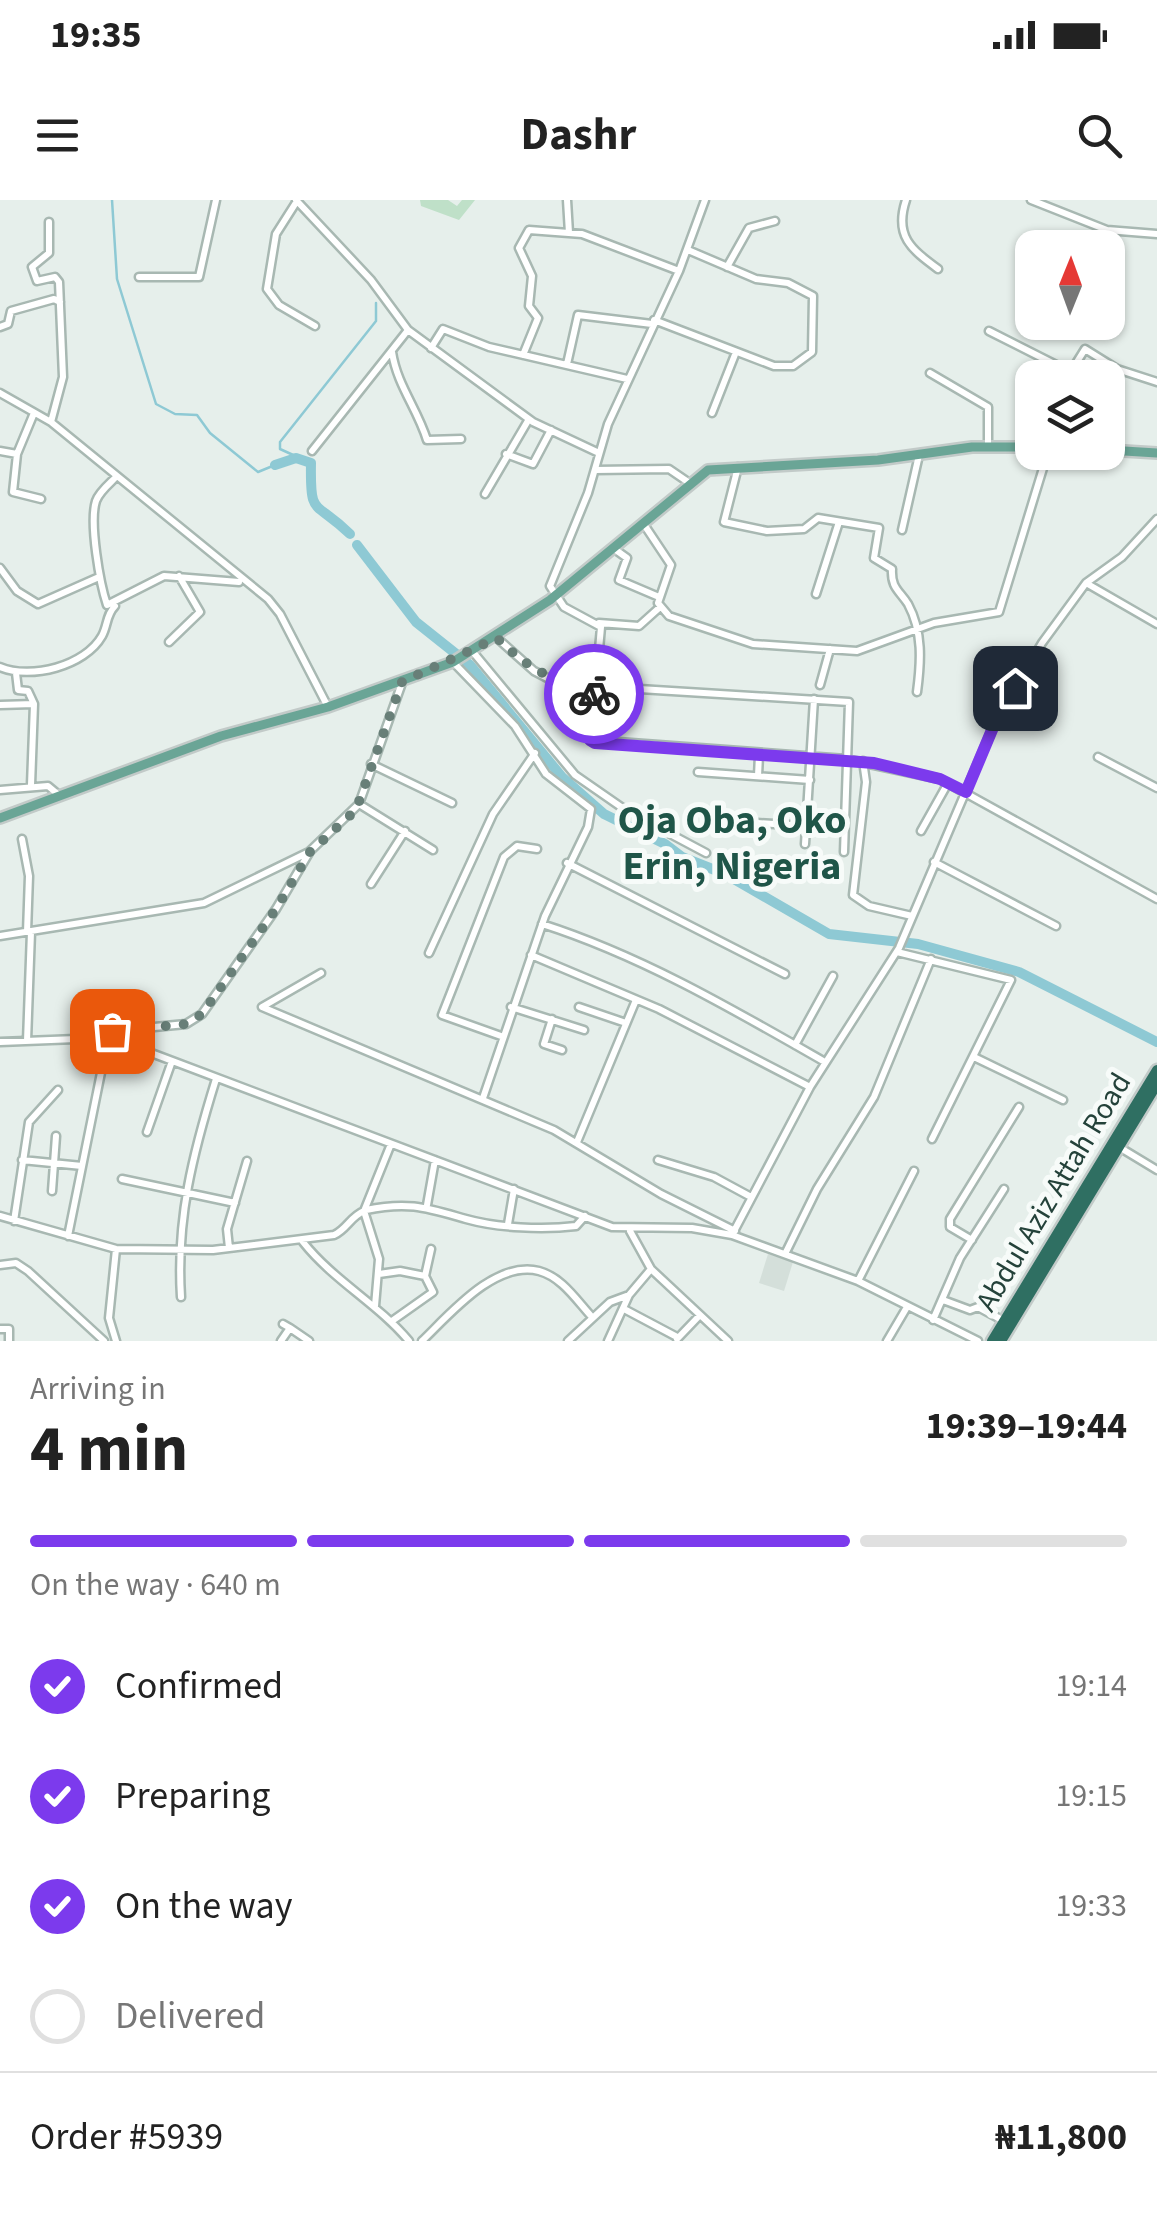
<!DOCTYPE html>
<meta charset="utf-8">
<style>
:root{--surface:#fff;--page:#f6f6f6;--text:#222;--muted:#767676;--line:#e0e0e0;--accent:#7c3aed}
body{margin:0;font-family:"Source Sans 3",sans-serif;background:var(--page);color:var(--text);height:100vh;display:flex;flex-direction:column;font-size:38px;white-space:nowrap}
*{box-sizing:border-box;margin:0}
p{font-size:32px;color:var(--muted)}
.icon{flex:none;width:55px;height:55px;fill:none;stroke:currentColor;stroke-width:2;stroke-linecap:round;stroke-linejoin:round}
.map{position:relative;height:1141px;overflow:hidden}
.panel{display:flex;flex-direction:column;background:var(--surface);flex:1}
.panel>*{flex:none}
.needle{width:65px;rotate:1deg}
.fabs{position:absolute;left:1015px;top:30px;display:grid;gap:20px}
.fabs a{display:grid;place-items:center;width:110px;height:110px;border-radius:20px;background:var(--surface);box-shadow:0 2px 8px #0004;font-size:50px}
.pin{position:absolute;display:grid;place-items:center;width:85px;height:85px;color:#fff;margin:-42px;border-radius:20px;box-shadow:0 5px 15px #0006}
.courier{position:absolute;display:grid;place-items:center;width:100px;height:100px;margin:-50px;border:8px solid #7c3aed;border-radius:50%;background:#fff;color:#222;box-shadow:0 2px 12px #0007}
.headline em{font-style:normal;font-weight:700}
.headline div{display:flex;flex-direction:column-reverse}
.headline{display:flex;align-items:center;justify-content:space-between;height:170px;padding:0 30px}
h1{font-size:65px;font-weight:700;line-height:75px}
.bar{display:grid;grid-template-columns:repeat(4,1fr);gap:15px 10px;align-content:center;height:120px;padding:0 30px}
.bar i{height:12px;border-radius:8px;background:var(--line)}
.bar .active{background:var(--accent)}
.bar p{grid-column:span 4}
.line{display:flex;align-items:center;gap:25px;padding:0 30px;border-top:2px solid var(--line)}
.line div{flex:1}
ol{padding:0 30px;list-style:none}
li{display:flex;align-items:center;gap:30px;height:110px}
li p{margin-inline-start:auto}
li .icon{padding:10px;border-radius:50%;background:var(--accent);color:#fff;stroke-width:4}
li:last-child{color:var(--muted)}
li i{width:55px;height:55px;border:5px solid var(--line);border-radius:50%}
.status{display:flex;justify-content:space-between;align-items:center;height:70px;padding:0 50px;background:var(--surface);direction:ltr}
.status svg{height:28px;fill:currentColor}
header{display:flex;justify-content:space-between;align-items:center;height:130px;padding:0 30px;background:var(--surface);font-size:45px;font-weight:700}
.map>svg:first-child{display:block}
.built{fill:#d4dfda}
.green{fill:#bfe0c8}
.lines{fill:none;stroke-linecap:round;stroke-linejoin:round}
.stream{stroke:#8ec9d4;stroke-width:2.5}
.river{stroke:#8ec9d4;stroke-width:10}
.minor-casing{stroke:#a8b8b2;stroke-width:11}
.major-casing{stroke:#c2cac8;stroke-width:14}
.highway-casing{stroke:#c2cac8;stroke-width:15}
.minor{stroke:#fff;stroke-width:6}
.major{stroke:#6aa596;stroke-width:9}
.highway{stroke:#2f6f62;stroke-width:10}
.done{stroke:#687f78;stroke-width:10;stroke-dasharray:0 18}
.route{stroke:#7c3aed;stroke-width:12}
.labels{text-anchor:middle;stroke-width:10;stroke-linejoin:round;paint-order:stroke}
.street-label{font-size:30px;fill:#24423a;stroke:#f7fbf9}
.district-label{font-size:40px;font-weight:bold;fill:#1f5548;stroke:#f7fbf9}
</style>
<div class="status"><b>19:35</b><svg viewBox="0 0 49 12"><path d="M0 12V9h3v3zM5 12V6h3v6zM10 12V3h3v9zM15 12V0h3v12zM26 1h20v11H26zM47 4h2v5h-2z"/></svg></div>
<header><svg class="icon" aria-label="menu" viewBox="0 0 24 24"><path d="M4 6h16M4 12h16M4 18h16"/></svg>Dashr<svg class="icon" aria-label="search" viewBox="0 0 24 24"><circle cx="10" cy="10" r="6"/><path d="M15 15l6 6"/></svg></header>
<div class="map">
<svg width="1157" height="1141" viewBox="0 0 1157 1141">
<rect width="100%" height="100%" fill="#e6efeb"/>
<path class="built" d="M768 1054 793 1062 784 1091 759 1083Z"/>
<path class="green" d="M420 0H448L457 6 462 0H475L459 20 421 6Z"/>
<g class="lines">
<path class="stream" d="M112 0 117 79 156 204 175 214 197 215 210 233 258 272 275 265
M302 259 280 249V242L376 121V103"/>
<path class="river" d="M275 265 296 258 311 263C310 318 314 299 350 334
M357 345 416 422 470 465 562 577 604 614 665 644 682 657 725 674 829 734 918 744 1019 772 1157 842"/>
<defs>
<path id="minor" d="M296 0 371 80 408 130 533 222 599 253
M567 0 569 33
M705 0 679 71 608 224 588 293 550 386 564 407 601 427 591 540 846 559 940 579 1157 699
M906 0C894 36 911 49 938 69
M1031 0 1107 30 1157 34
M297 1 276 34 267 89 279 105 315 126
M49 22V53L32 67 37 81 55 77 59 82 63 177 51 222
M727 67 749 28 775 21
M139 77H199L216 0
M654 120 774 166H793L812 152 813 96 788 83 756 79 688 50
M0 127 8 124 11 111 54 99 60 102
M989 131 1070 172
M431 148 443 129 489 147 627 179
M392 152C397 185 417 208 427 240L461 239
M523 155 538 118 529 106 532 76 519 48 529 30 582 34 679 71
M567 164 578 115 652 124
M930 173 988 207V247
M1067 178 1085 149 1117 169 1157 182
M0 193 51 222 268 399 280 414 328 507
M712 213 736 152
M0 251 17 254 34 213
M312 251 408 130
M17 254 13 292 41 299
M506 254 533 264 551 230
M738 267 724 322 767 331 804 329 818 318 879 328 874 358 892 369C891 388 899 390 908 404 923 432 921 462 917 492
M595 270 669 269 688 282
M116 277C109 284 99 292 96 301 89 323 100 384 107 405L164 376 239 382
M485 294 529 219
M643 323 671 365 658 403 669 416 753 444 857 451 934 423 999 412 1048 252
M902 330 919 255
M613 348 627 358 619 380 659 397
M0 368 17 391 38 404 99 377
M1086 383 1157 424
M816 394 839 322
M599 423 639 426 659 408
M497 438 534 471 559 484 849 502 844 652
M169 442 200 412 179 376
M473 452 575 575 624 609 645 614 659 628 706 653
M453 462 515 526 546 574 591 609 588 627 545 716 483 898
M0 467C31 480 85 466 102 436 108 425 106 415 115 406
M16 473 18 490 28 491 34 504 31 585
M820 485 830 449
M0 505 34 504
M1098 557 1157 588
M863 561 866 582 853 695 869 706 912 716
M371 564 452 603
M698 572 810 580
M758 576 759 555
M0 590 48 586 60 596
M359 604 433 650
M757 623 806 626
M921 631 948 583
M22 639 29 676 27 732
M805 644 814 499
M934 662 1056 726
M567 663 785 774
M371 684 405 631
M542 724C642 756 734 810 825 862
M0 736 204 703 309 652 359 604 402 483
M897 752 1011 780 932 939
M429 753 493 614 535 553
M531 755 659 809 810 887
M321 773 262 807 554 930 661 994 735 1031
M511 807 584 830
M579 807 623 822
M552 819 544 844 562 850
M501 836 442 815 504 657 517 646 537 649
M27 841 31 732
M0 842 76 839 138 848 612 1027 692 1028 732 1035 858 1081 978 1141
M108 843 112 831 186 824 202 814 276 709 309 653
M795 845 833 776
M974 857 1063 900
M147 932 172 861
M577 942 636 800
M1119 947 1157 970
M22 960 82 966
M658 960 714 977 751 997
M122 979 235 1003
M52 991 56 936
M427 1005 435 960
M366 1010C409 1001 427 1008 466 1019 498 1028 543 1030 576 1026L585 1016
M0 1016 116 1049 213 1050 334 1035C347 1029 350 1017 364 1011
M14 1021 29 922 58 890
M508 1024 514 989
M630 1031 651 1069 728 1141
M732 1035 810 887 899 748 997 518 1042 443 1086 383 1122 357 1157 319
M68 1036 107 843
M972 1040 950 1027V1019L1019 907
M303 1042C334 1081 377 1103 409 1141
M229 1048 227 1029 247 961
M116 1049 109 1118 116 1141
M786 1052 817 989 874 897 931 759
M0 1065 16 1063 28 1071 104 1141
M379 1074 400 1071 425 1076
M858 1081 914 971
M181 1097C176 1019 193 953 216 879
M943 1100 970 1110 978 1107 1004 1121
M375 1106 379 1059 364 1011 391 944
M626 1110 677 1137
M933 1120 960 1058 1004 989
M392 1121 433 1092 425 1076 431 1049
M290 1128 309 1141
M0 1129H9V1141
M677 1139 700 1115
M281 1141 290 1128 283 1124
M422 1141C450 1114 495 1060 539 1071 562 1077 577 1101 592 1117
M568 1141 610 1102 629 1095
M608 1141 629 1095 651 1069
M887 1141 907 1107"/>
<path id="major" d="M1108 250 1157 253
M0 618 221 536 328 507 453 462 550 400 708 270 878 260 972 247H1032"/>
<path id="highway" d="M992 1141 1157 870
M1001 1141 1157 884"/>
</defs>
<use href="#minor" class="minor-casing"/>
<use href="#major" class="major-casing"/>
<use href="#highway" class="highway-casing"/>
<use href="#minor" class="minor"/>
<use href="#major" class="major"/>
<use href="#highway" class="highway"/>
</g>
<g class="lines">
<path class="done" d="M112 831 186 824 202 814 276 709 310 652 356 610 402 482 497 438C528 468 551 483 594 486V494"/>
<path class="route" d="M594 494 590 540 595 543 874 563 940 579 966 592 997 518 1015 488"/>
</g>
<g class="labels">
<g class="street-label">
<text transform="translate(1053 992) rotate(-59)" y="10">Abdul Aziz Attah Road</text>
</g>
<g class="district-label">
<text x="732" y="633">Oja Oba, Oko<tspan x="732" dy="46">Erin, Nigeria</tspan></text>
</g>
</g>
</svg>
<div class="fabs">
<a><svg class="needle" viewBox="-14 -14 28 28"><path d="M0-13l5 13h-10z" fill="#e53935"/><path d="M0 13l5-13h-10z" fill="#767676"/></svg></a>
<a><svg class="icon" aria-label="layers" viewBox="0 0 24 24"><path d="M12 4l9 5-9 5-9-5zM3 14l9 5 9-5"/></svg></a>
</div>
<div class="pin" style="left:112px;top:831px;background:#ea580c"><svg class="icon" aria-label="bag" viewBox="0 0 24 24"><path d="M5 8h14l-1 12H6zM9 8a3 3 0 0 1 6 0"/></svg></div>
<div class="pin" style="left:1015px;top:488px;background:#1f2937"><svg class="icon" aria-label="home" viewBox="0 0 24 24"><path d="M3 11l9-7 9 7M6 9v11h12V9"/></svg></div>
<div class="courier" style="left:594px;top:494px"><svg class="icon" aria-label="bike" viewBox="0 0 24 24"><circle cx="6" cy="16" r="4"/><circle cx="18" cy="16" r="4"/><path d="M6 16l4-8h5l3 8M10 8l3 8H6M13 5h3"/></svg></div>
</div>
<section class="panel">
<div class="headline"><div><h1>4 min</h1><p>Arriving in</p></div><em>19:39–19:44</em></div>
<div class="bar"><i class="active"></i><i class="active"></i><i class="active"></i><i></i><p>On the way · 640 m</p></div>
<ol>
<li><svg class="icon" aria-label="check" viewBox="0 0 24 24"><path d="M5 12l5 5 9-10"/></svg>Confirmed<p>19:14</p></li>
<li><svg class="icon" aria-label="check" viewBox="0 0 24 24"><path d="M5 12l5 5 9-10"/></svg>Preparing<p>19:15</p></li>
<li><svg class="icon" aria-label="check" viewBox="0 0 24 24"><path d="M5 12l5 5 9-10"/></svg>On the way<p>19:33</p></li>
<li><i></i>Delivered</li>
</ol>
<div class="line" style="height:130px"><div>Order #5939</div><b>₦11,800</b></div>
</section>
